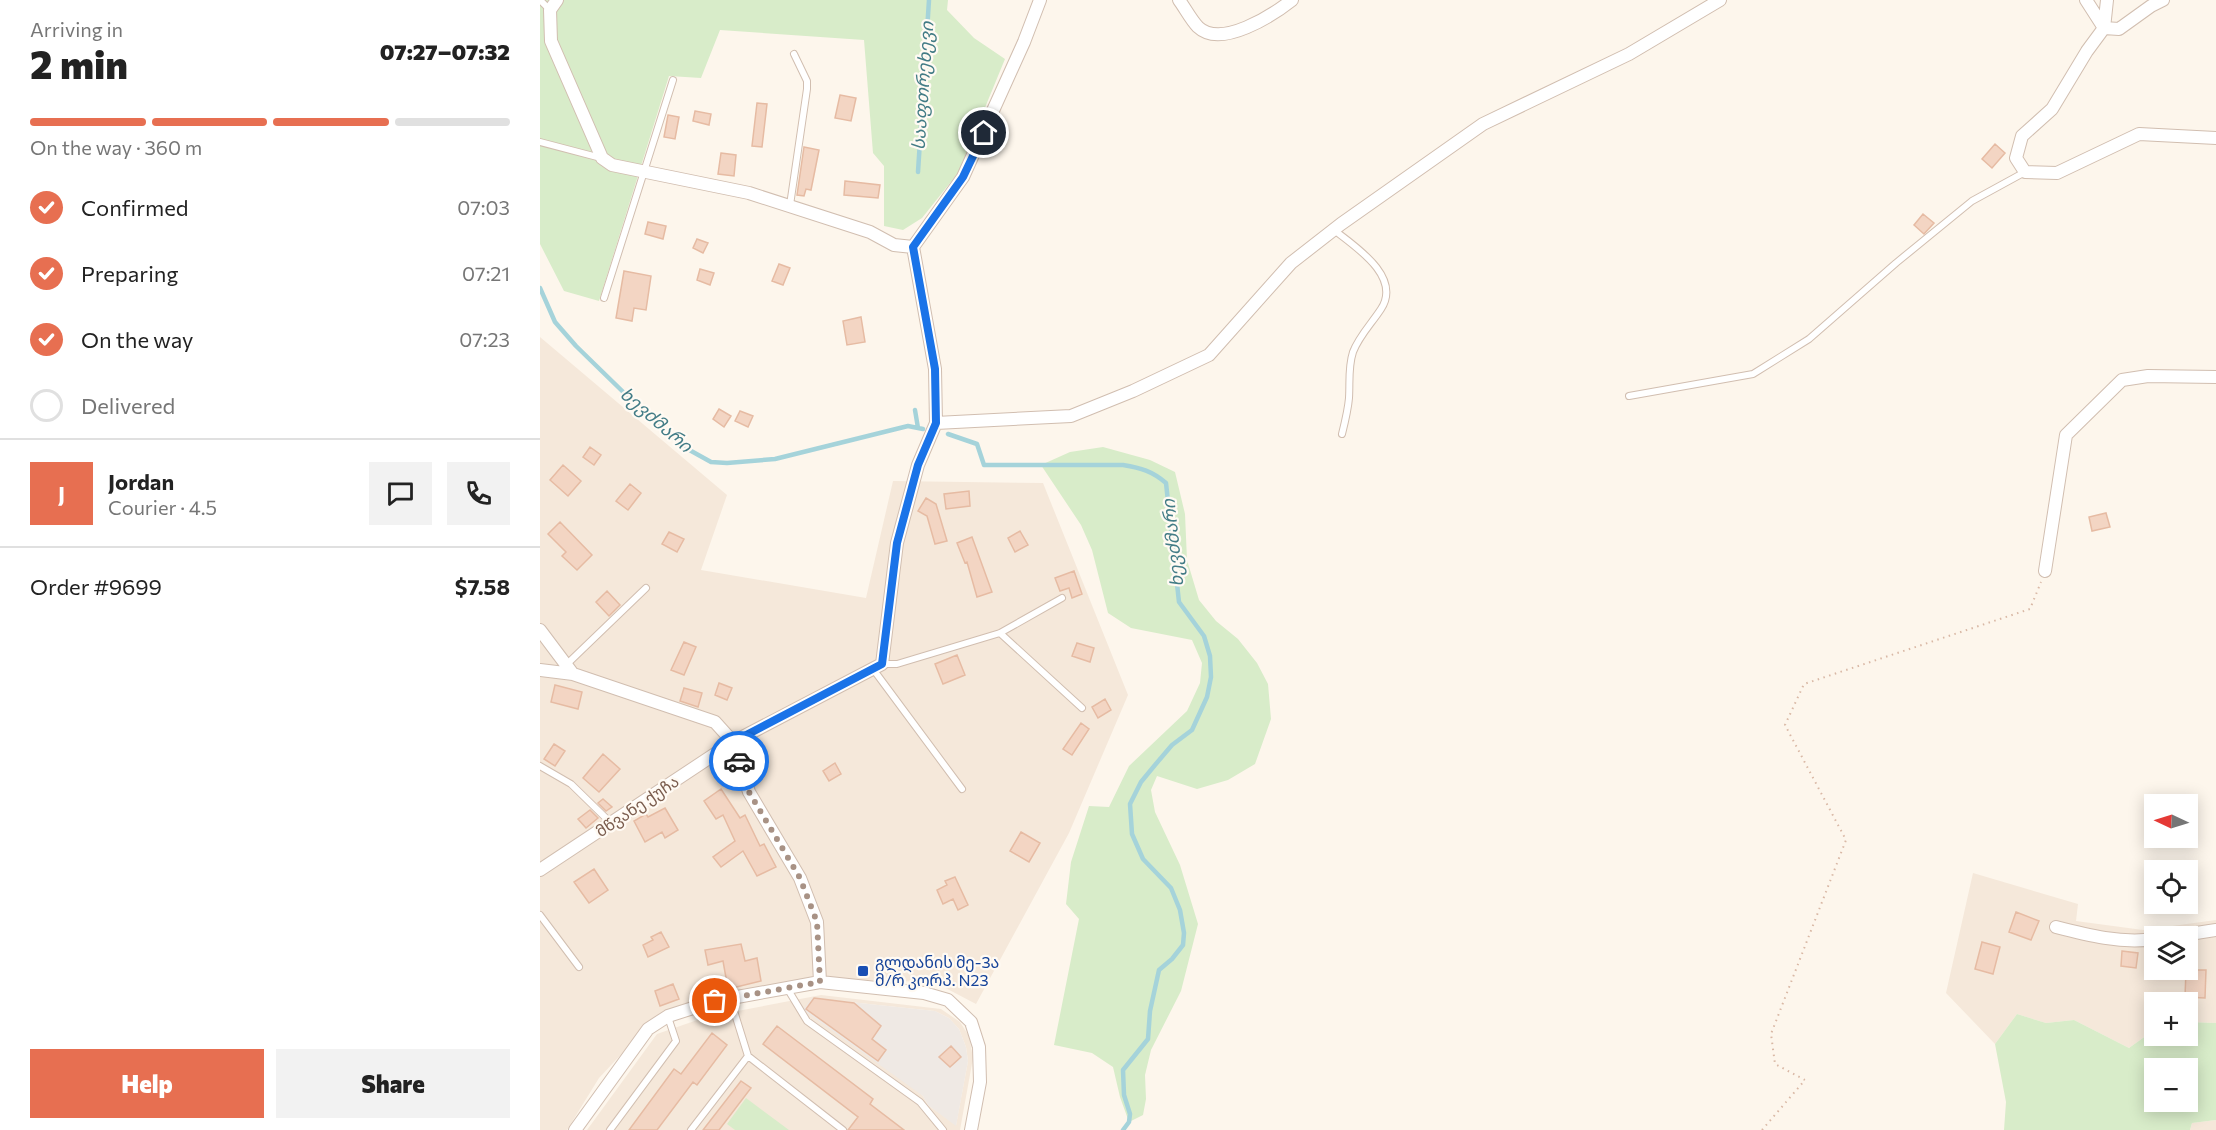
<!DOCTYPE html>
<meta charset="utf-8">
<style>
:root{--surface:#fff;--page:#f2f2f2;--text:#222;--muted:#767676;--line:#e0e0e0;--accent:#e76f51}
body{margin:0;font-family:Commissioner,"Noto Sans Georgian",sans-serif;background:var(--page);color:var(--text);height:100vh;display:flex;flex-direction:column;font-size:22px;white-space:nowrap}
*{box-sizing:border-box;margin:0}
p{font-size:20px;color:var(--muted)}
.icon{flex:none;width:33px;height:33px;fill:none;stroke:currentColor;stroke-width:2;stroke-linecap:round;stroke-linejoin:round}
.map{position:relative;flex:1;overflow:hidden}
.panel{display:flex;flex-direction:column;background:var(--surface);width:540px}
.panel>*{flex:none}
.needle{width:39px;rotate:274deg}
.fabs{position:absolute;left:1604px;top:794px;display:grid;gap:12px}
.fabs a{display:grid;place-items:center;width:54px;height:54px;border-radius:0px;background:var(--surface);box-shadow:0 3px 15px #0003;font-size:30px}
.pin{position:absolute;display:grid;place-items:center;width:51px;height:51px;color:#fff;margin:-26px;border:3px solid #fff;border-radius:50%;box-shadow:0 2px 6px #0007}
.courier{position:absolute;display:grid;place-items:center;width:60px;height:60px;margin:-30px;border:4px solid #1a73e8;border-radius:50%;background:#fff;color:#222;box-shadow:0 2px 8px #0007}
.head em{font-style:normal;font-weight:800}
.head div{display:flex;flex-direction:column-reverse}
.head{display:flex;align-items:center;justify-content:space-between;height:102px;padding:0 30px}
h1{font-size:39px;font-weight:800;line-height:45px}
.bar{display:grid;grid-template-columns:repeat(4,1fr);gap:9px 6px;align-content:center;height:72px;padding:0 30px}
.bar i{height:8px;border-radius:4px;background:var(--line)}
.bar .selected{background:var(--accent)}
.bar p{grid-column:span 4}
.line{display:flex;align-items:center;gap:15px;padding:0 30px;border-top:2px solid var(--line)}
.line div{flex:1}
.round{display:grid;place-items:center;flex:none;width:63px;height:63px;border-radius:0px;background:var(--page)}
ol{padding:0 30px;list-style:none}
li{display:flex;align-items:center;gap:18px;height:66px}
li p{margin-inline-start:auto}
li .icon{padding:6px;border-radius:50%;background:var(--accent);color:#fff;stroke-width:4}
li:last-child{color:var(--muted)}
li i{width:33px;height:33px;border:3px solid var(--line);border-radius:50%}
.primary-button{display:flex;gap:12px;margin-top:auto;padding:12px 30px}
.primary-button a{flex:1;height:69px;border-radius:0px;background:var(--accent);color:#fff;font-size:24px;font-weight:800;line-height:69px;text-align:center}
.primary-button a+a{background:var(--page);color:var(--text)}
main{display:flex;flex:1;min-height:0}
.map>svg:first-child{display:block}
.residential{fill:#f5e8da;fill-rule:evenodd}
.industrial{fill:#efe9e4}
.green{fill:#d8ecc9;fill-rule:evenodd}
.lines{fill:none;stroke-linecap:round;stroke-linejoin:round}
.stream{stroke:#a5d3da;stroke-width:4.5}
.building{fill:#f3d5c3;stroke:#e6bba3;stroke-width:1.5}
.lane-casing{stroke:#d1beb0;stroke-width:8}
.street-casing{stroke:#d1beb0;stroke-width:14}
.path{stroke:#d9b8a5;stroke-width:2;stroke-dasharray:1.5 4.5;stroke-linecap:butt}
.lane{stroke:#fff;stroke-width:6}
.street{stroke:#fff;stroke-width:12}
.done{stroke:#a89285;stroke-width:6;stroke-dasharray:0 10.8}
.route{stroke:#1a73e8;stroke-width:8}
.transit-dot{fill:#1a4fb4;stroke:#fffaf3;stroke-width:2}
.labels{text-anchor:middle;stroke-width:4.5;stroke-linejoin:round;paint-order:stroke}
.street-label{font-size:16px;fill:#7a5c4d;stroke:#fffaf3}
.transit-label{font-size:16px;fill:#164399;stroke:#fffaf3;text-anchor:start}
.water-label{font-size:18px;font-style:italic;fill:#437c86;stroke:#fffaf3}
</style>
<main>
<section class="panel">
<div class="head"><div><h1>2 min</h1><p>Arriving in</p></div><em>07:27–07:32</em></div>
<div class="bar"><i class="selected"></i><i class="selected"></i><i class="selected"></i><i></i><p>On the way · 360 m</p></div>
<ol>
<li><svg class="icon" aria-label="check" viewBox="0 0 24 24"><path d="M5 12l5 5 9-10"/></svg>Confirmed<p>07:03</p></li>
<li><svg class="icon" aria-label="check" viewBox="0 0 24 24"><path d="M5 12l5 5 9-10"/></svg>Preparing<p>07:21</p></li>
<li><svg class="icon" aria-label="check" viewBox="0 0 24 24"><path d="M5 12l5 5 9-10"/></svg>On the way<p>07:23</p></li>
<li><i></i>Delivered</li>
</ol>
<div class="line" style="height:108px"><b class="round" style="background:var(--accent);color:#fff">J</b><div><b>Jordan</b><p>Courier · 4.5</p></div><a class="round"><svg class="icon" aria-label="chat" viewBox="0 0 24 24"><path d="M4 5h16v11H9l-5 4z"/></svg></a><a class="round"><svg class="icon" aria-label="phone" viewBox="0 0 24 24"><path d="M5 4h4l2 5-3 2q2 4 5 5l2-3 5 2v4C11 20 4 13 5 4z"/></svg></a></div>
<div class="line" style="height:78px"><div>Order #9699</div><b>$7.58</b></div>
<div class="primary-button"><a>Help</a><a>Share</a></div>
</section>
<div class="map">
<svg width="1676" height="1130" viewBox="0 0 1676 1130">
<rect width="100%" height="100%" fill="#fdf6ec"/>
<path class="residential" d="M0 337 187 495 161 570 326 598 353 481 503 483 588 695 529 833 436 1004 394 982 274 979 177 996 120 1013 59 1078 27 1130H0Z
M1433 873 1538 904 1536 921 1603 930 1676 920V1023L1647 1022V1002H1614V1030L1589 1048 1534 1020 1506 1023 1477 1014 1455 1044 1406 993ZM1614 936H1647V969H1614Z
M281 995 401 1009 420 1022 429 1036 433 1058 420 1130H47L117 1034 166 1017ZM272 998 395 1011 409 1018 419 1029 426 1047 428 1061 416 1125 388 1105 383 1096Z
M1676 1120V1130H1650L1652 1123Z"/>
<path class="industrial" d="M272 998 395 1011 409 1018 419 1029 426 1047 428 1061 416 1126 388 1105 383 1096 263 1010Z"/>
<path class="green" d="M0 0H408L407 10 434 38 465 59 418 173 382 218 363 230 344 226V166L333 153 324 40 180 30 161 78 129 76 59 301 24 291 0 244Z
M563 447 610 460 635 472 645 514 647 560 659 600 676 621 698 639 717 663 728 684 731 719 715 764 688 780 657 789 617 776 611 790 615 812 640 865 658 924 641 991 611 1050 605 1075 606 1099 603 1115 589 1122 580 1097 573 1067 552 1053 514 1045 539 919 526 904 531 862 549 806 569 807 589 766 647 711 660 683 662 663 652 640 591 628 568 613 552 550 541 525 501 465 530 452Z
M1477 1014 1506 1023 1534 1020 1589 1048 1614 1030V1035H1647V1022L1676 1023V1120L1652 1123 1650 1130H1464L1466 1102 1455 1044ZM1614 1068H1647V1101H1614Z
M206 1098 249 1130H195L187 1124Z"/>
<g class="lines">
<path class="stream" d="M378 172 389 0
M0 288 15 322 36 346 115 423 144 447 171 462 187 463 235 459 368 426 383 429
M375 410 378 428
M408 434 437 444 444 465H583C601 468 612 471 626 483L639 602 664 636 670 656 671 677 667 697 652 730 632 745 615 765 601 782 590 804 592 834 603 859 631 888 640 910 644 933 643 945 632 959 619 970 610 1011 608 1039 583 1070 584 1095 590 1114 589 1122 583 1130"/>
</g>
<path class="building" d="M300 95 316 98 311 121 295 118Z
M217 103 227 104 222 147 212 146Z
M155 111 171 114 169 125 153 121Z
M128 115 139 117 135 139 124 137Z
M1455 144 1465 153 1452 168 1442 159Z
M264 147 279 150 271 190 266 189 264 196 257 195Z
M181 153 196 155 194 176 178 174Z
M305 181 340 185 338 198 304 195Z
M1383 214 1394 223 1384 234 1374 225Z
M108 222 126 226 123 239 105 234Z
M157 239 168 243 163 253 153 248Z
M239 264 250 268 243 285 232 281Z
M160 269 174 273 170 285 157 280Z
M84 271 111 276 106 310 94 308 92 321 76 318Z
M321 317 325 342 307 345 303 321Z
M179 409 191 416 184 427 173 419Z
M200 411 213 416 208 427 195 421Z
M50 447 61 455 54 465 43 457Z
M23 465 41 481 28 496 10 480Z
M90 484 101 493 88 510 76 501Z
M429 491 430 506 406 509 404 494Z
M386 498 396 504 407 541 395 544 387 516 378 511Z
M1566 513 1570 527 1552 531 1549 517Z
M20 522 52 555 37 570 22 556 26 552 8 534Z
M480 531 488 545 475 552 468 538Z
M129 532 144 539 137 552 122 544Z
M432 537 452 592 437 597 427 562 425 563 417 543Z
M534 571 542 594 532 598 529 588 520 591 515 578Z
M67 591 80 605 69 616 56 602Z
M144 642 156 647 144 675 131 670Z
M537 643 554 648 550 662 532 656Z
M417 655 425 675 403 684 395 664Z
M179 683 192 688 187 700 175 695Z
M15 685 42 692 38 709 11 702Z
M144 688 162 693 158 707 140 701Z
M565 699 571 710 558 718 552 707Z
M541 723 549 729 532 755 523 749Z
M14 744 25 751 15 766 4 759Z
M63 754 80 769 59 792 43 778Z
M295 763 301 774 289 781 283 771Z
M181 789 200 818 205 815 220 846 224 844 236 867 217 876 203 851 181 867 173 857 195 841 183 815 176 819 164 801Z
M63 799 72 807 66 811 58 803Z
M125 808 138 830 125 838 122 832 105 842 94 821 106 814 108 817Z
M50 810 58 818 46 828 38 819Z
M481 832 500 843 489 862 470 851Z
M54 869 68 890 49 903 34 882Z
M415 877 428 905 418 910 413 899 403 904 397 890 407 885 405 881Z
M1476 912 1499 921 1491 940 1469 932Z
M121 932 129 947 108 957 103 945 113 940 111 937Z
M1442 942 1460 947 1453 974 1435 969Z
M201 944 205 961 217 958 221 981 188 989 183 961 168 965 165 950Z
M1582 951 1598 953 1596 968 1581 966Z
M1646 970H1666L1665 998 1645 997Z
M133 984 139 999 120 1006 115 991Z
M274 998 314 1003 341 1026 332 1039 346 1050 338 1061 266 1009Z
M237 1026 333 1099 330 1104 364 1130H308L318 1117 223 1044Z
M172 1033 187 1045 157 1085 153 1082 117 1130H89L134 1069 141 1074Z
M411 1046 421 1057 410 1067 399 1057Z
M201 1081 211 1088 179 1130H163Z"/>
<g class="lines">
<defs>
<path id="lane" d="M0 0 10 10
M0 142 61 158
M250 205 267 89V81L254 54
M794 230C816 247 862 277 841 309 832 323 819 336 813 352 808 367 810 382 809 398 808 410 805 422 802 434
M64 298 133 80
M1089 396 1213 374 1269 339 1356 263 1432 201 1485 172
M460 633 542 708
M342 664H357L460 633 522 598
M26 665 106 588
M333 669 422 789
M0 766 31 784 71 823
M0 915 39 967
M247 988 267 1021 380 1102 403 1130
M190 998 208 1056 303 1130
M70 1130 136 1041 128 1017
M151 1130 208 1056"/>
<path id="street" d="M17 0 10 10 11 41 62 158 72 165 209 193 330 232 354 245 373 247
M639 0C645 8 651 20 658 27 681 49 733 15 752 0
M1546 0 1564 28 1579 29 1611 6 1623 0
M1567 0 1564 28 1547 51 1512 109 1482 136 1476 158 1485 172 1517 173 1599 134 1676 138
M396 423 531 416 593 391 669 355 751 263 801 224 943 124 1089 54 1180 0
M1505 571 1526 435 1582 380 1608 376 1676 377
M0 630 33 674
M0 670 33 674 175 722 193 742 209 792 260 878 277 922 280 982
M0 870 193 742 342 664 357 543 378 465 396 423 395 369 373 247 423 177 484 42 500 0
M1516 927C1547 935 1582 944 1614 939
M1637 936 1676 930
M35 1130 108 1029 128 1016 175 1001 280 982 384 993 408 1000 431 1022 439 1047 440 1082 431 1130"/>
</defs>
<use href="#lane" class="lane-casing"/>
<use href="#street" class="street-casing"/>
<path class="path" d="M1222 1130 1265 1080 1235 1064 1231 1034 1306 840 1245 725 1264 684 1490 609 1501 582"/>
<use href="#lane" class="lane"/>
<use href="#street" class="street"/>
</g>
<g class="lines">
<path class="done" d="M175 1001 280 982 277 922 260 878 209 792 199 761"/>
<path class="route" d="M199 761 193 742 342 664 357 543 378 465 396 423 395 369 373 247 423 177 444 133"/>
</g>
<rect class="transit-dot" x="317" y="965" width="12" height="12" rx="3"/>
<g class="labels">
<g class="street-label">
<text transform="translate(97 806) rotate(-34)" y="6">მწვანე ქუჩა</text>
</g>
<g class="transit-label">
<text x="335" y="968">გლდანის მე-3ა<tspan x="335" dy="18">მ/რ კორპ. N23</tspan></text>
</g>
<g class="water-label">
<text transform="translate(383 86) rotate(-86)" y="6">სააფთრეხევი</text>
<text transform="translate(116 420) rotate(41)" y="6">ხევძმარი</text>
<text transform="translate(633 543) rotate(-96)" y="6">ხევძმარი</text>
</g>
</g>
</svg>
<div class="fabs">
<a><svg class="needle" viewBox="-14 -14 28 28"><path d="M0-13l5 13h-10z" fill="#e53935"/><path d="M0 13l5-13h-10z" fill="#767676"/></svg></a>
<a><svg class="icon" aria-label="locate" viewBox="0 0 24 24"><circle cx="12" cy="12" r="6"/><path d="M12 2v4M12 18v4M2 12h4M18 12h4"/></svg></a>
<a><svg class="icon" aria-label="layers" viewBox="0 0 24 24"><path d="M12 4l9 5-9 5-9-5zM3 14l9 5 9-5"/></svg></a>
<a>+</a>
<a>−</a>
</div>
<div class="pin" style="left:175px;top:1001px;background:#ea580c"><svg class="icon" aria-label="bag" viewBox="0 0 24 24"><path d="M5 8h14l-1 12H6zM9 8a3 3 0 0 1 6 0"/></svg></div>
<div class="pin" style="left:444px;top:133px;background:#1f2937"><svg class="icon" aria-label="home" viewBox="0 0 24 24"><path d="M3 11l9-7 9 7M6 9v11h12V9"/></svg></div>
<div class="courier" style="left:199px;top:761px"><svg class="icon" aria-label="car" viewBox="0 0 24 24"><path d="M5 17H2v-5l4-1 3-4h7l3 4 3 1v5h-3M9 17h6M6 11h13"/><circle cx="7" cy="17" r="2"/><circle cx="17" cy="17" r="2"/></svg></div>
</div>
</main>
